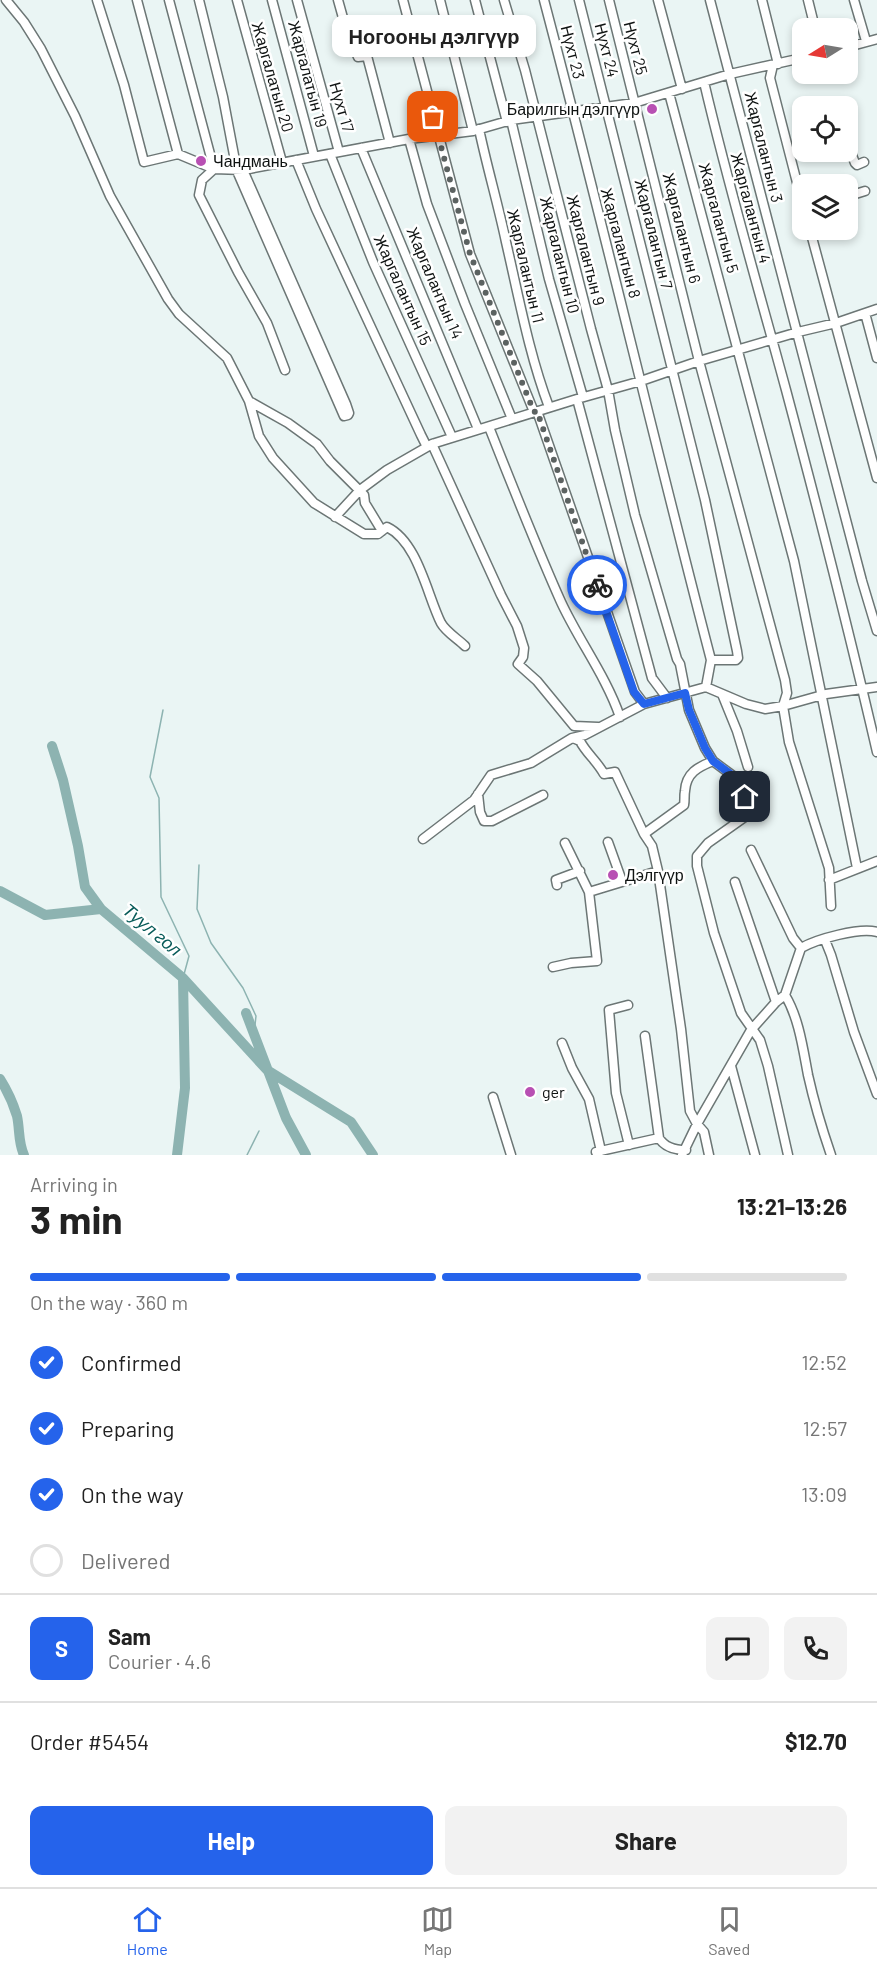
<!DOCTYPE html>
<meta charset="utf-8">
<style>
:root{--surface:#fff;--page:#f2f2f2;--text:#222;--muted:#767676;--line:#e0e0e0;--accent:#2563eb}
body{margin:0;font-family:Barlow,sans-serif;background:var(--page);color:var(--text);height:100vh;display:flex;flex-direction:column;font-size:22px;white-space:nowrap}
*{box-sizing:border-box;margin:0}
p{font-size:20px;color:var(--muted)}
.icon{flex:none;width:33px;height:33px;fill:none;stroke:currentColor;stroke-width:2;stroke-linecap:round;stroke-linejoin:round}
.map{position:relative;height:1155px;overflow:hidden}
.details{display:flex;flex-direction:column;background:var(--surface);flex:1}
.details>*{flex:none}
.needle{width:39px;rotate:259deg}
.tools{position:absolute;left:792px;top:18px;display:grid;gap:12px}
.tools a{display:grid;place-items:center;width:66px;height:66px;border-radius:12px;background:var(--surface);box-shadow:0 3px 9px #0003;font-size:30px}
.pin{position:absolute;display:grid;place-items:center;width:51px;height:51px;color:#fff;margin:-26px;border-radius:12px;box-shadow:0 3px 9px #0006}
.courier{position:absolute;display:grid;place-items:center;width:60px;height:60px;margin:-30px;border:4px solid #2563eb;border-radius:50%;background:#fff;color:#222;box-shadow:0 2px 8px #0007}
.bubble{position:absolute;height:42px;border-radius:12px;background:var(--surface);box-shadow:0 3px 9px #0003;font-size:20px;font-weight:700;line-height:42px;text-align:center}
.overview em{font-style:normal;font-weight:700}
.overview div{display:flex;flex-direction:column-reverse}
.overview{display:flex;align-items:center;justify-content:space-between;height:102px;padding:0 30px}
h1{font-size:39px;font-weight:700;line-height:45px}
.bar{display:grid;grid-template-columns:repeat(4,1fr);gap:9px 6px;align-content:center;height:72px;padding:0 30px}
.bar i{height:8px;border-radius:4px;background:var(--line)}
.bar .active{background:var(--accent)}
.bar p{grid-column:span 4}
.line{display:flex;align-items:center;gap:15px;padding:0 30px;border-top:2px solid var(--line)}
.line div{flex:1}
.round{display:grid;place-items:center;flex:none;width:63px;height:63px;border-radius:12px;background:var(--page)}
ol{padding:0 30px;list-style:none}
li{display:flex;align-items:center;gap:18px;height:66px}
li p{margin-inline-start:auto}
li .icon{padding:6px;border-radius:50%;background:var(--accent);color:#fff;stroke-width:4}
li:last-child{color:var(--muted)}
li i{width:33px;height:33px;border:3px solid var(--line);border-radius:50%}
.button{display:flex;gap:12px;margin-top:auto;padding:12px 30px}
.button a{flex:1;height:69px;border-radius:12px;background:var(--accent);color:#fff;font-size:24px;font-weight:700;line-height:69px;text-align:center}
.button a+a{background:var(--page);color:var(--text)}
.tabs{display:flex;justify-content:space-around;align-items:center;height:84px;border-top:2px solid var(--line);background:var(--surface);font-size:16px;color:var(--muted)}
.tabs a{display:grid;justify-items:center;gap:3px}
.tabs .active{color:var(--accent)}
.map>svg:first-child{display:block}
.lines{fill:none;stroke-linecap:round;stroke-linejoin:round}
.stream{stroke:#8db3b1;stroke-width:1.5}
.river{stroke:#8db3b1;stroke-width:10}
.minor-casing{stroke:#6c7675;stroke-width:11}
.minor{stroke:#fff;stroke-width:8}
.done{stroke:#5c6261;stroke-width:6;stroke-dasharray:0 10.8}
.route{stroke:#2563eb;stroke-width:8}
.poi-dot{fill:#b850b3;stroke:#fff;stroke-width:2}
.labels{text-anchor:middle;stroke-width:5;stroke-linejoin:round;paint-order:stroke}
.street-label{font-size:16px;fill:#0f1312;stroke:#fff}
.poi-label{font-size:16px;fill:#0f1312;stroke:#fff;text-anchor:start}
.water-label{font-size:18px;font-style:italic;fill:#085b59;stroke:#fff}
</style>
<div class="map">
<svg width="877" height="1155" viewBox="0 0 877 1155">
<rect width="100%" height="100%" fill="#eaf5f4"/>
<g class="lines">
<path class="stream" d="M163 710 150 777 159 798 161 897 189 956 183 978
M199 865 197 909 211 943 243 988 256 1016 254 1034
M247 1155 259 1131"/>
<path class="river" d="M52 746 63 780 78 846 85 887 101 909
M0 891 45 915 101 909 183 978 185 1088 177 1155
M183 978 267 1070 351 1122 373 1155
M246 1013 286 1118 306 1155
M0 1079C7 1090 13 1103 17 1116 20 1130 18 1142 24 1155"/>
<defs>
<path id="minor" d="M6 0 24 22 41 49 75 116 110 196 168 299 179 314 227 358 249 401 288 423 317 444 330 461 364 495 365 503 382 531
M97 0 124 85 144 162 178 154 214 169 202 180 199 195 238 272 267 323 285 370
M137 0 178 154
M169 0 214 169 243 170 409 139 473 131 511 120 634 103 730 74 802 58
M199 0 223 97 237 171 344 416 348 415 349 413 346 404 243 170
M237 0 282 162
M272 0 314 156
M297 0 339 152
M338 0 345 25 358 57 367 56 390 143
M403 0 470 254 534 412
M440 0 473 131
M475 0 507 122
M504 0 525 70 591 329 608 390 615 430 635 515 677 659 680 664 689 710 705 748 713 761 740 781 749 814 708 843 697 856V866L714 933 741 1013 760 1040 768 1066 788 1155
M544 0C602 220 654 441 711 660L706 687
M579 0 705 500 737 651 738 658 736 660H711
M609 0 699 361 785 680 787 693 783 706 789 742 829 868 831 906
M658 0 682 89
M710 0 862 581 877 631
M762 0 778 64
M808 0 815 28
M854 0 866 41
M848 47 877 39
M773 65 770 78 802 202
M704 82C728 185 758 287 786 390 818 510 849 631 877 752
M669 93 794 561 857 868
M511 120 549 279 583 397
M479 129C487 167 498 204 506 242 519 298 529 354 549 407
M409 139 427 204 465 304 512 419
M848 145 855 163 857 165 864 162
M361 148 478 429
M330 154 373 262 452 437
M296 160 316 209 421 435 427 447 432 444 501 595 517 626 524 648 523 657 518 664 537 681 574 726 598 727
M849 196 865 191
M810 230 877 478
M865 313 877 358
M577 399 652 678 667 698
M249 401 259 436 273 458 314 503 364 534H378L387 527C418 542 427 595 441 623 446 632 458 639 465 646
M537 411 635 692 644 704
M489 427C512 485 535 544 561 602 579 641 606 676 620 717
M432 444 577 399 641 381 699 361 798 332 836 323 877 309
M335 517 360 490 387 470 427 447
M722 694 737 731 748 767
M573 738 580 741C586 753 597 761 604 774L615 772 644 834
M478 794 480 812 484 821H492L543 795
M423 839 474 800 491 775 531 763 572 738 585 735 644 704 706 687 746 704 765 709 783 706 826 694 877 687
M608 842 622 881
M565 843 589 892
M751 850 793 938 801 948
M829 880 877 861
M735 882 776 1002
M557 885 556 880 580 871
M825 940 831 955 854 1032 877 1094
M553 967 571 963 597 961 589 892 658 871
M785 995C799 1018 803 1049 808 1075 814 1102 822 1129 831 1155
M628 1005 609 1010 616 1093 629 1145
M645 1036 659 1138
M562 1043 572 1068 589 1099 601 1151
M731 1066 755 1155
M493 1097 511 1155
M596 1152 659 1138C665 1148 675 1150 686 1150
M682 1155 697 1124 751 1030 776 1002 785 995 801 948C817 939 860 927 877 932
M709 1155 704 1132 697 1124 690 1111 681 1029 658 871 652 846 644 834 684 805C685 800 684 796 685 791 686 773 698 767 713 761"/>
</defs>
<use href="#minor" class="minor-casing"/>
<use href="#minor" class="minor"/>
</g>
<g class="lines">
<path class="done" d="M433 117 470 254 534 412 537 411 597 585"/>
<path class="route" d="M597 585 634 692 644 704 685 693 689 710 705 748 713 761 740 781 745 797"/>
</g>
<g class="poi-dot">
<circle cx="652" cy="109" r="6"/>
<circle cx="201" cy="161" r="6"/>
<circle cx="613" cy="875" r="6"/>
<circle cx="530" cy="1092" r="6"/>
</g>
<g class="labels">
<g class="street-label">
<text transform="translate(636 48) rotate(76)" y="6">Нүхт 25</text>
<text transform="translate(607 50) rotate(76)" y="6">Нүхт 24</text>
<text transform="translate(573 52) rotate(76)" y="6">Нүхт 23</text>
<text transform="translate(308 74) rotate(75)" y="6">Жаргалатын 19</text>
<text transform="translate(273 77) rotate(74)" y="6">Жаргалатын 20</text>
<text transform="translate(342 107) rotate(74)" y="6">Нүхт 17</text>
<text transform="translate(764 147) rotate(76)" y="6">Жаргалантын 3</text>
<text transform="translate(751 208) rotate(75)" y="6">Жаргалантын 4</text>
<text transform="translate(719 218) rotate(75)" y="6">Жаргалантын 5</text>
<text transform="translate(682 228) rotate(76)" y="6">Жаргалантын 6</text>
<text transform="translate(654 234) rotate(76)" y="6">Жаргалантын 7</text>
<text transform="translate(621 243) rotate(75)" y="6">Жаргалантын 8</text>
<text transform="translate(586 250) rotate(76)" y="6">Жаргалантын 9</text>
<text transform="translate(560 255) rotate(76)" y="6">Жаргалантын 10</text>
<text transform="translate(526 266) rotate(77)" y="6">Жаргалантын 11</text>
<text transform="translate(435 283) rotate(67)" y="6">Жаргалантын 14</text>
<text transform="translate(403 290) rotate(66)" y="6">Жаргалантын 15</text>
</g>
<g class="poi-label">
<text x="640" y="115" text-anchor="end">Барилгын дэлгүүр</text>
<text x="213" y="167">Чандмань</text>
<text x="625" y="881">Дэлгүүр</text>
<text x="542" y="1098">ger</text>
</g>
<g class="water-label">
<text transform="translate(152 930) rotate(40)" y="6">Туул гол</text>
</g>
</g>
</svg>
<div class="tools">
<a><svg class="needle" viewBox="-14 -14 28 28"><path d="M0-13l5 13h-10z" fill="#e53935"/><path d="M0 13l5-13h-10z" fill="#767676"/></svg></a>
<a><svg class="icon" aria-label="locate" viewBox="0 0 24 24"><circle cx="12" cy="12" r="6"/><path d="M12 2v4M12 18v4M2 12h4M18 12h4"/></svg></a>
<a><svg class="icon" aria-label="layers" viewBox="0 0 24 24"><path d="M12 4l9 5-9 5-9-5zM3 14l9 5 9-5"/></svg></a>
</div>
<div class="pin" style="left:433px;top:117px;background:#ea580c"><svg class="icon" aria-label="bag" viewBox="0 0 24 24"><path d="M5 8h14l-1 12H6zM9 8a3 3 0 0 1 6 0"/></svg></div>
<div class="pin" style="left:745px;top:797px;background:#1f2937"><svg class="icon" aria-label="home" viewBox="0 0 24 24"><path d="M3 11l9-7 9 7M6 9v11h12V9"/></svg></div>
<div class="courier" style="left:597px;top:585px"><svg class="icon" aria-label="bike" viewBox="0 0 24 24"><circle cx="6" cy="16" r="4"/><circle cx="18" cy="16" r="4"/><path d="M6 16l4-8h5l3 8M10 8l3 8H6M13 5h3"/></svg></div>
<div class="bubble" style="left:332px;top:15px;width:204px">Ногооны дэлгүүр</div>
</div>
<section class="details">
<div class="overview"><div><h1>3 min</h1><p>Arriving in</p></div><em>13:21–13:26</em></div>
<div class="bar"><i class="active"></i><i class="active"></i><i class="active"></i><i></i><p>On the way · 360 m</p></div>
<ol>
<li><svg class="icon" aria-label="check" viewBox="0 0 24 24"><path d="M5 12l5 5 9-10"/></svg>Confirmed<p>12:52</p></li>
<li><svg class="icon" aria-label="check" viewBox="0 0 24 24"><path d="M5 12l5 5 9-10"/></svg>Preparing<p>12:57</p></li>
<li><svg class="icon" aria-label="check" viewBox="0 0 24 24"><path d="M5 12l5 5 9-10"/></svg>On the way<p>13:09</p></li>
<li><i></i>Delivered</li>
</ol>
<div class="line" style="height:108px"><b class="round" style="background:var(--accent);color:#fff">S</b><div><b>Sam</b><p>Courier · 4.6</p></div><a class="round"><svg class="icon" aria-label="chat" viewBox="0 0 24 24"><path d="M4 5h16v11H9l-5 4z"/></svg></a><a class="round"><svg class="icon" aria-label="phone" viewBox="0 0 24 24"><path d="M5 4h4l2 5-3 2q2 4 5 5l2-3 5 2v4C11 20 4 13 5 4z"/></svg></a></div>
<div class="line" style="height:78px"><div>Order #5454</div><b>$12.70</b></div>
<div class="button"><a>Help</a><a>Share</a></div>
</section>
<nav class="tabs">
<a class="active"><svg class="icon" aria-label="home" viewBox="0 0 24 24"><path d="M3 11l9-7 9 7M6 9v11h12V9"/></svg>Home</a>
<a><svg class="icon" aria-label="map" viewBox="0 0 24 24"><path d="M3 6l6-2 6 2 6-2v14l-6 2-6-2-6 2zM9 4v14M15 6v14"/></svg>Map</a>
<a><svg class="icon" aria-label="saved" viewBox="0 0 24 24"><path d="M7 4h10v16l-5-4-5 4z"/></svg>Saved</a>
</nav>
